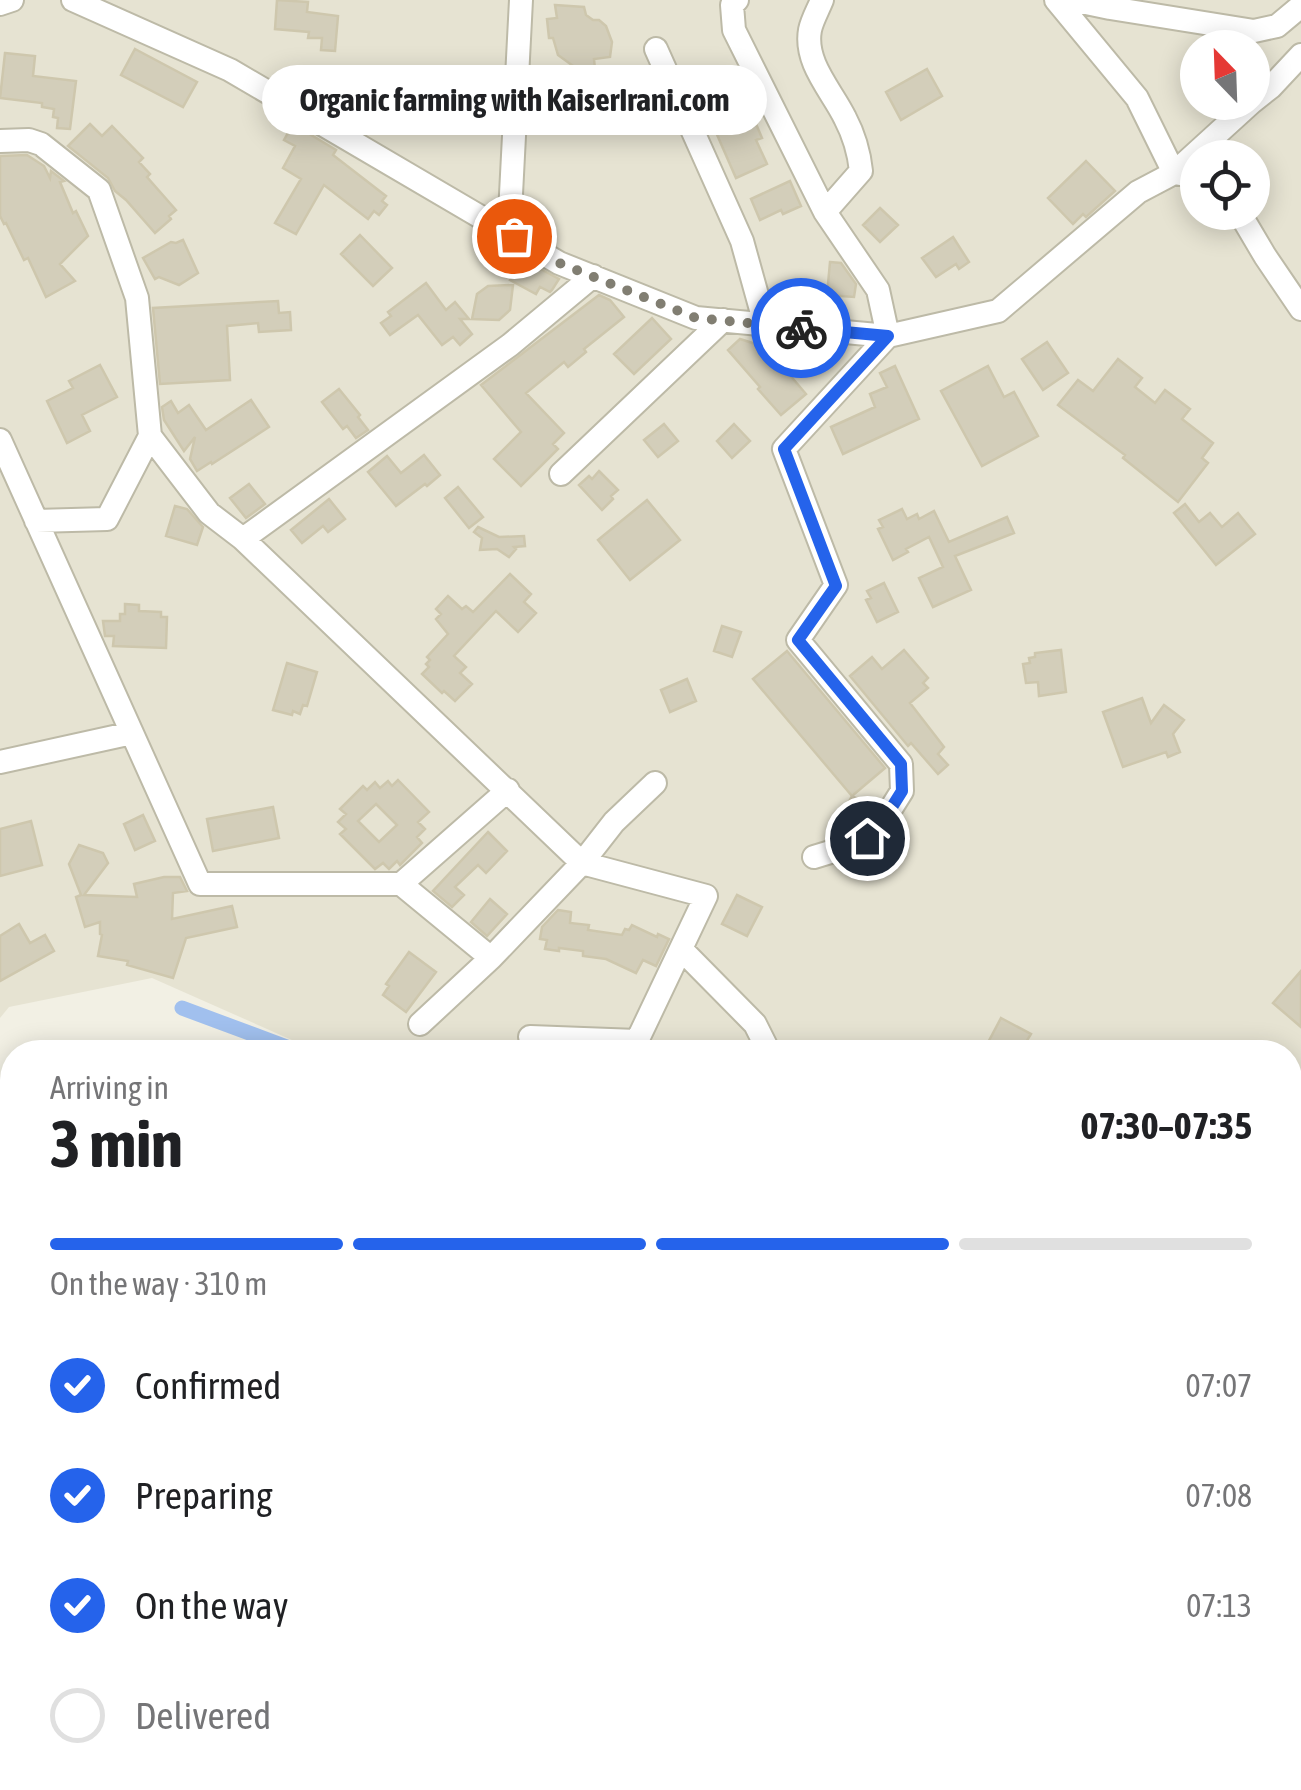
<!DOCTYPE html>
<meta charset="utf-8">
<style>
:root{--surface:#fff;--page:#f6f6f6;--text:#202124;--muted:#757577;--line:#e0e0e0;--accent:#2563eb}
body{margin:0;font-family:"Asap Condensed",sans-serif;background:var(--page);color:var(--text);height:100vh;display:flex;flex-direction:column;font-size:38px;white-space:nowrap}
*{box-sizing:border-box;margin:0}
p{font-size:32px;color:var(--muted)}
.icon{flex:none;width:55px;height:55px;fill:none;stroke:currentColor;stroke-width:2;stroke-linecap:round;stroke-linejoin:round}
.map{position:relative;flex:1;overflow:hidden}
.panel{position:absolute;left:0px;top:1040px;width:1302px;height:750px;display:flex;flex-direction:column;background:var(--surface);border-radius:40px 40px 0 0;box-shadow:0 5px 25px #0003}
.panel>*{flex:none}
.needle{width:65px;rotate:337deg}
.buttons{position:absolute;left:1180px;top:30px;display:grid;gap:20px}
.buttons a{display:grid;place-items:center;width:90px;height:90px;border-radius:50%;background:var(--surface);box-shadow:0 5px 25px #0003;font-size:50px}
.pin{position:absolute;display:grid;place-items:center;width:85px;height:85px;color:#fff;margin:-42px;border:5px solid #fff;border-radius:50%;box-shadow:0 2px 10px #0007}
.courier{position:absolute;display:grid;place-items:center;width:100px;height:100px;margin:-50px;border:8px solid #2563eb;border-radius:50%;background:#fff;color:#222;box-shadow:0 2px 12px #0007}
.bubble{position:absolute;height:70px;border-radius:35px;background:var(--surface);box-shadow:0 5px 25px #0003;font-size:32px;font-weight:700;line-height:70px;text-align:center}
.summary em{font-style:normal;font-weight:700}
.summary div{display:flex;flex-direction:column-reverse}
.summary{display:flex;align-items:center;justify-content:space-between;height:170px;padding:0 50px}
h1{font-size:65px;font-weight:700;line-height:75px}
.bar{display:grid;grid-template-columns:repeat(4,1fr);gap:15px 10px;align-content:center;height:120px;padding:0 50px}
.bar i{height:12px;border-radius:8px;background:var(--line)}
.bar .on{background:var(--accent)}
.bar p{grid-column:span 4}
ol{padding:0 50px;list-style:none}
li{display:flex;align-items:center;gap:30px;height:110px}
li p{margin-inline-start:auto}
li .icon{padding:10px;border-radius:50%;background:var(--accent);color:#fff;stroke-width:4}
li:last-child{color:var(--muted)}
li i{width:55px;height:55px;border:5px solid var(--line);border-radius:50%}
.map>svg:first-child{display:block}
.residential{fill:#e6e3d2;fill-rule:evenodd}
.green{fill:#c2e6ad}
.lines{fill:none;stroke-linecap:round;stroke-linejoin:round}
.canal{stroke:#a1c0ee;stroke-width:15}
.building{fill:#d3ceba;stroke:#cec7ad;stroke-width:2.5;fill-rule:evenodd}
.minor-casing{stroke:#bdbaa7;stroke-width:26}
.minor{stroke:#fff;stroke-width:22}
.done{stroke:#817e72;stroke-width:10;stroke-dasharray:0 18}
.route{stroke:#2563eb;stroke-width:12}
</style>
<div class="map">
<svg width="1301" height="1790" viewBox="0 0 1301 1790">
<rect width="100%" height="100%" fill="#f2f0e4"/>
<path class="residential" d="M0 0H1301V1753L1290 1729V1052H319L152 978 9 1007 0 1018ZM1198 48H1252V102H1198ZM1198 158H1252V212H1198Z
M0 1330 12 1339V1778H313L308 1790H0Z"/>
<path class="green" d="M313 1778H1177L1180 1790H308Z"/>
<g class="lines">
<path class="canal" d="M182 1008 300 1052
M1290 1196 1301 1195"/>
</g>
<path class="building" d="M277 0 308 2 307 12 338 16 335 51 321 50 322 38H308L309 32 275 29Z
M555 5 584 7 586 15 593 20H599L606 26 612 42 610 57 594 59 595 69 580 71 558 55 553 38H549L547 19 557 18Z
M135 49 197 82 183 107 121 75Z
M5 53 35 56 33 76 76 81 70 129 57 128 58 118 53 117 54 109 42 107V103L0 98Z
M927 69 942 96 901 120 886 92Z
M748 105 762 138 756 140 767 164 736 178 711 121Z
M90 124 102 136 112 126 143 158 139 162 150 174 147 177 176 210 169 216 171 219 155 233 126 200 115 191 108 178 68 146Z
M293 124 336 150 333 155 386 196 382 201 387 205 379 215 374 211 368 219 324 185 296 234 275 223 301 179 283 168 295 146 284 140Z
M27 155 44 166 50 178 51 171 64 181 60 182 73 213 76 211 88 236 60 264 75 281 46 297 28 258 24 260 6 223 4 224 0 216V156Z
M1086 161 1115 191 1086 217 1083 214 1073 224 1048 198Z
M790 181 801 206 783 214 781 210 760 220 751 199Z
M880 208 898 225 880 242 863 225Z
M360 235 392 268 373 286 341 254Z
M953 237 969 262 959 269 956 264 936 277 922 258Z
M183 240 198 273 179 285 159 277 155 279 143 258 171 242 176 243Z
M522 259 559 279 552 290 550 292 540 287 536 294 510 280Z
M830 262 841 263 856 284 854 297 827 295Z
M426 283 446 310 455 302 469 319H460L472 334 460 345 453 337 442 345 418 315 390 335 381 323 391 316 388 312Z
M513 285 510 310 499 320 472 319 477 294 488 286Z
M599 295 610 300 624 317 584 349 586 352 568 367 564 362 526 393 564 433 553 444 558 449 521 486 494 459 521 432 481 385Z
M278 301 279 313 290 312 291 330 259 332 258 323 227 326 230 380 160 384 153 308Z
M652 318 671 339 634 374 614 354Z
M740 339 762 346 770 352 806 394 781 415 758 389 760 387 728 350Z
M1047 342 1068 373 1043 390 1022 359Z
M1118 359 1142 378 1135 387 1155 403 1165 390 1190 409 1182 419 1213 443 1202 458 1208 463 1178 502 1123 458 1125 455 1058 405 1078 380 1093 391Z
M100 365 117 397 82 415 90 431 67 443 47 401 73 388 69 381Z
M895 366 919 419 843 454 831 427 875 407 870 394 887 387 880 373Z
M988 366 1004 397 1014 392 1038 436 982 466 941 391Z
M339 389 360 415 358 417 368 430 356 438 347 426 343 429 322 402Z
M251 400 269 427 212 464 211 462 197 471 190 459 195 437 184 451 164 420 162 407 171 401 178 413 189 405 206 430Z
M664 424 678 441 658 457 644 440Z
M734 424 750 441 732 458 717 441Z
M424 455 440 475 427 486 425 484 396 506 368 472 387 456 401 473Z
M599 471 618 490 611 496 613 499 602 510 579 485 589 476 592 479Z
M249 484 265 504 246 518 230 498Z
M458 487 483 517 469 528 445 498Z
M329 499 345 519 328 532 323 526 302 543 291 530Z
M647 500 680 540 630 580 598 540Z
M1185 504 1199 522 1210 513 1222 527 1238 513 1255 534 1216 565 1174 513Z
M175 506 187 509 203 527 197 545 166 536Z
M902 509 907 519 917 514 919 519 934 511 949 542 1007 517 1014 533 955 556 971 590 933 607 919 578 943 567 929 537 906 549 908 552 893 560 878 529 883 527 879 520Z
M478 527 499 537 524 536 525 546 514 547 516 549 509 557 497 549 480 550 482 538 474 532Z
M510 574 531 594 524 602 536 613 518 632 496 611 454 656 466 667 460 673 472 684 455 701 444 691 442 693 422 674 429 667 426 664 430 660 427 657 448 634 436 619 441 614 436 609 448 596 462 609 466 606 473 612Z
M884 583 898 612 877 622 866 600 871 598 867 591Z
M125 604 139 605V611L161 612V617H167L166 648 113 646 114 636H105L103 621H120V614H125Z
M722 626 741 632 732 657 714 651Z
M904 650 928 678 923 683 928 688 910 703 944 747 938 754 948 765 938 774 911 743 908 746 850 676 872 657 882 669Z
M1061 650 1066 692 1039 696 1038 682 1026 683 1023 664 1030 663 1029 658 1035 657V653Z
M787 651 885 768 852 796 753 679Z
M287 663 317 672 307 706 303 705 300 714 293 711 292 715 273 710Z
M687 679 696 701 670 712 661 690Z
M1142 698 1151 723 1164 705 1184 720 1173 734 1180 752 1168 757 1166 752 1123 767 1103 712Z
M398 780 429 812 418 822 425 829 417 837 422 843 400 865 397 861 389 869 383 863 375 869 340 834 346 829 338 822 346 814 340 809 363 786 367 790 375 782 380 788 388 781 392 786ZM376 804 397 825 379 842 358 821Z
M852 796 870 805 862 821 851 829 838 822Z
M273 807 279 838 213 851 207 819Z
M143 815 155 841 135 850 124 824Z
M31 821 42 865 0 876V829Z
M488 832 507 851 486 873 478 865 455 887 464 895 452 907 433 891Z
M79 845 103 853 108 863 84 895 137 897 134 884 164 877H180L187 891 173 893 172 919 232 906 237 927 186 938 173 978 127 965 128 961 98 956 102 935 100 934V922L85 927 76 897 81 895 69 864Z
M737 895 762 907 747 936 722 924Z
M490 899 507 914 487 936 471 922Z
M558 910 571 912 570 923 589 925 588 930 622 935 625 929 629 930 632 925 657 937 658 934 669 939 656 966 643 960 636 973 606 959 583 956V951L559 948V951L545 949 547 940 540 939 542 927Z
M19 924 30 943 45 935 54 951 0 981V936Z
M409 952 436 972 406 1012 383 995 389 986 386 984Z
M1301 971V1027L1273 1003Z
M1001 1018 1031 1034 1026 1042 1045 1052H983Z
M0 1504 12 1514V1551L6 1557 0 1551Z
M12 1597V1646L5 1652 0 1646V1607Z
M114 1778H208L216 1787 231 1778 240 1790H124Z"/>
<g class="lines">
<defs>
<path id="minor" d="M73 0 230 70 559 263 696 318 888 336 998 311 1138 192 1174 173 1252 102
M737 0 732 5 734 30 825 212 878 290 888 336 784 449 836 585 798 640 901 764 902 791 882 823 867 837 850 846 814 857
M822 0C818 10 812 20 810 30 804 63 832 91 845 118 854 135 859 152 861 171L825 212
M1056 0 1137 98 1174 173 1198 177
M1072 0 1110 8 1254 31 1277 26 1301 6
M0 4 12 0
M656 49 742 241 765 324
M1252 102 1271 87 1301 55
M0 141 29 140 41 144 99 190 137 298 150 436 209 513 243 539 582 863 706 896 637 1041 530 1037
M1239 212 1265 256 1301 309
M509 233 521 0
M0 440 200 884H401L491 958
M561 474 723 320
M36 521 107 519 150 436
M243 539 510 345 593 276
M0 762 132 733
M401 884 508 790
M681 949 755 1024 769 1052
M420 1024 491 958 582 863 614 822 655 783
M1290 1102 1301 1099
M1290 1424 1301 1419
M0 1476 12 1495
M71 1790V1778"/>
</defs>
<use href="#minor" class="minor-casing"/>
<use href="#minor" class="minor"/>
</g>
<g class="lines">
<path class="done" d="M514 236 559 263 696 318 801 328"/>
<path class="route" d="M801 328 888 336 784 449 836 586 798 640 901 764 902 791 882 823 867 838"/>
</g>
</svg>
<div class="buttons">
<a><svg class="needle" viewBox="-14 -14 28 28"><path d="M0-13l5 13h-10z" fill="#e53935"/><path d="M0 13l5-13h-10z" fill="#757577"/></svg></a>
<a><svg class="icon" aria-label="locate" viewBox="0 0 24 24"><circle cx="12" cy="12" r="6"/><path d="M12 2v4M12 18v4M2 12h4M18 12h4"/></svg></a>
</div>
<div class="pin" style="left:514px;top:236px;background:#ea580c"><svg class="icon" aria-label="bag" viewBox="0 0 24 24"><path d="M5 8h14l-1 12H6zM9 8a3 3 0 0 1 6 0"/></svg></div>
<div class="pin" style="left:867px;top:838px;background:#1f2937"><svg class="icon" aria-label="home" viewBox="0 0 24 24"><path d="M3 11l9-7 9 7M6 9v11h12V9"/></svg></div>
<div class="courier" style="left:801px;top:328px"><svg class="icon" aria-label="bike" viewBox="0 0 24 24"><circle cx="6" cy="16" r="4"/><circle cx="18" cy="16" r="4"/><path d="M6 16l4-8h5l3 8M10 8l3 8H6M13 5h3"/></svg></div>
<div class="bubble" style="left:262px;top:65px;width:505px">Organic farming with KaiserIrani.com</div>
<section class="panel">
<div class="summary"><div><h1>3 min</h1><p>Arriving in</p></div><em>07:30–07:35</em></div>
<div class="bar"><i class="on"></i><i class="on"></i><i class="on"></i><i></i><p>On the way · 310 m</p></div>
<ol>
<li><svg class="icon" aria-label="check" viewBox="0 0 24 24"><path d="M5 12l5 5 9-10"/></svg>Confirmed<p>07:07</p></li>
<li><svg class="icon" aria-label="check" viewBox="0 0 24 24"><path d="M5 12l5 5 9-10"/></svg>Preparing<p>07:08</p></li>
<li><svg class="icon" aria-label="check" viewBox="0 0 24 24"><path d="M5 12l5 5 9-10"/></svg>On the way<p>07:13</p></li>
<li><i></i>Delivered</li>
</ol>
</section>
</div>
